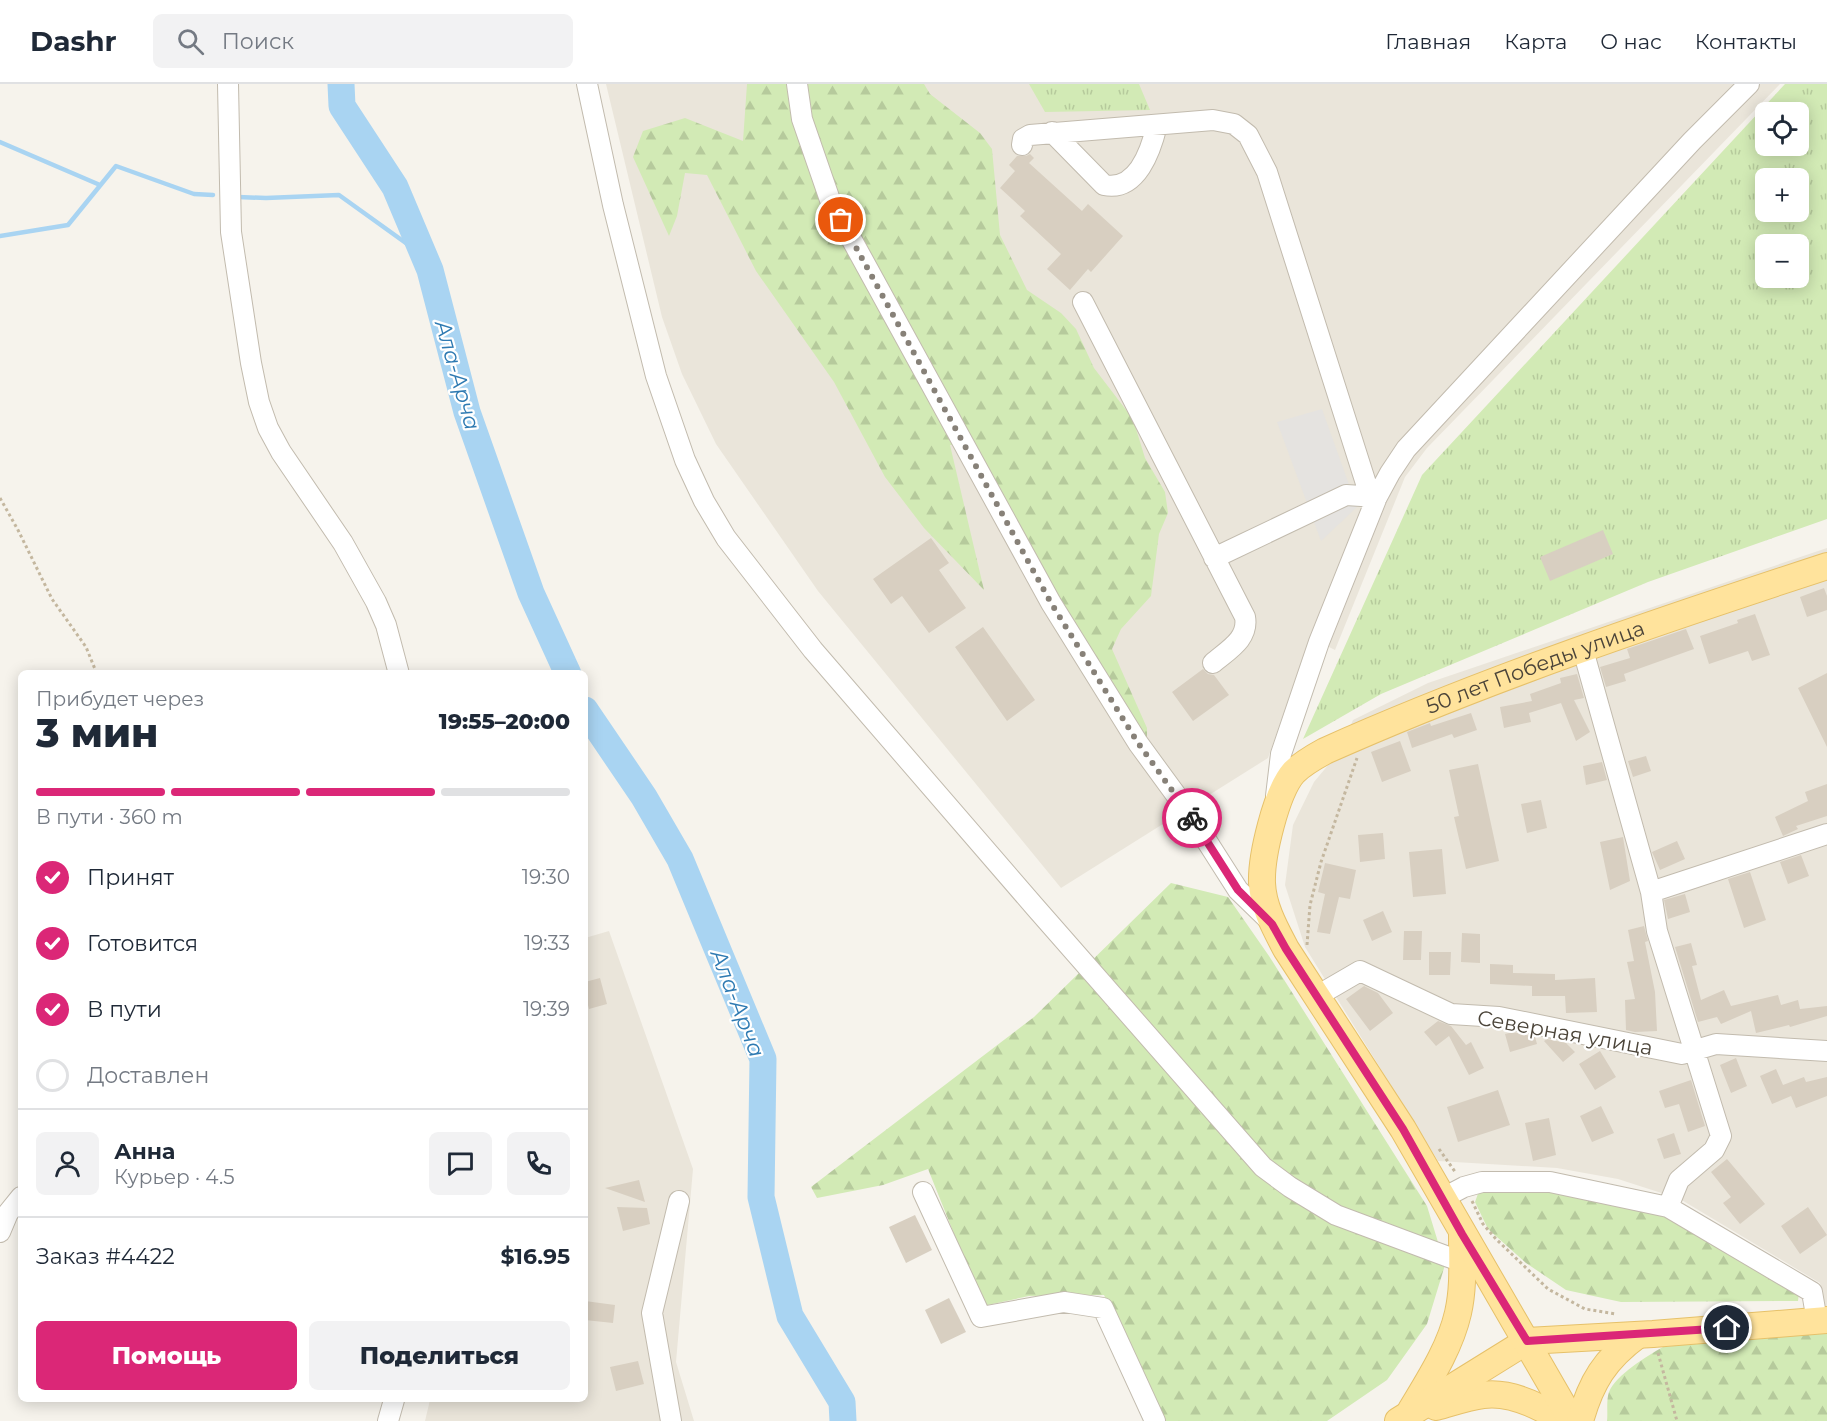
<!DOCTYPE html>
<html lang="ru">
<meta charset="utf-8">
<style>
:root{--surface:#fff;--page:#f2f2f3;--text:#1f2937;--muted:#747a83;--line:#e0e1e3;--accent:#db2777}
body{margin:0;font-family:Montserrat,sans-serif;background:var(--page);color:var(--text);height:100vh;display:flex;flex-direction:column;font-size:22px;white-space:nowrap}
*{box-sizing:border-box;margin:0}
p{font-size:20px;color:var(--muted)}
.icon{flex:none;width:33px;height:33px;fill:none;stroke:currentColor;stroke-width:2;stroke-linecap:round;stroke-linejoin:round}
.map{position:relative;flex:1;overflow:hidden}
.sheet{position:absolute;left:18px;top:586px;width:570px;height:732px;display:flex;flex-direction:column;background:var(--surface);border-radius:9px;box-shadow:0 3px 15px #0003}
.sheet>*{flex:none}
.tools{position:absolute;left:1755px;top:18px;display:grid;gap:12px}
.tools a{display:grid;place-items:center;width:54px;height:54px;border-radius:9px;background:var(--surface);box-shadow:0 3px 15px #0003;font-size:30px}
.pin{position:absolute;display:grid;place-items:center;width:51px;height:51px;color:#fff;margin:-26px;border:3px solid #fff;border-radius:50%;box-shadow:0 2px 6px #0007}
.courier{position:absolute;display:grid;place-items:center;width:60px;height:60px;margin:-30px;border:4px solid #db2777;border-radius:50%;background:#fff;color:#222;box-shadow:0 2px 8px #0007}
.head em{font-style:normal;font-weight:800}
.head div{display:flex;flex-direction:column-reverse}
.head{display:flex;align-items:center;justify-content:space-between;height:102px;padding:0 18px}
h1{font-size:39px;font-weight:800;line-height:45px}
.bar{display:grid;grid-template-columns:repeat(4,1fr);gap:9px 6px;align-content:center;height:72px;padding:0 18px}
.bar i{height:8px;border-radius:4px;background:var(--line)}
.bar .active{background:var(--accent)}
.bar p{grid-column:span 4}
.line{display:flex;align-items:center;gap:15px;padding:0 18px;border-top:2px solid var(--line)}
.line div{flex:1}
.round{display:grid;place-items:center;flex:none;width:63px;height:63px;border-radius:9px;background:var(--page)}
ol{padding:0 18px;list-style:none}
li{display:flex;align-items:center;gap:18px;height:66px}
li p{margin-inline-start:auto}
li .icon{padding:6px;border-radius:50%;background:var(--accent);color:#fff;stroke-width:4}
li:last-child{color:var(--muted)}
li i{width:33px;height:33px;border:3px solid var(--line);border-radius:50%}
.action{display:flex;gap:12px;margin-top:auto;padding:12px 18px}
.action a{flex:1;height:69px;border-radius:9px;background:var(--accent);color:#fff;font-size:24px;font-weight:800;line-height:69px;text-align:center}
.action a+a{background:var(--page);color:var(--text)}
header{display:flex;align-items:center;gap:36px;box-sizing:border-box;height:84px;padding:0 30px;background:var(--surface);border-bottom:2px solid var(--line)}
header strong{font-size:28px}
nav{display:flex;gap:33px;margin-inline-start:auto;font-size:21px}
.search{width:420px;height:54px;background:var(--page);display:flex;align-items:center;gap:15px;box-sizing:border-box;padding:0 21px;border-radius:9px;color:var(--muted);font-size:22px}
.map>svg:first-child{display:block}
.residential{fill:#eae5da}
.grass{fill:url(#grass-tufts);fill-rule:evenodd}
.forest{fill:url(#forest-firs)}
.parking{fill:#e5e3e0}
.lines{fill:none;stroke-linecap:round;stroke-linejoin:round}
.stream{stroke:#a9d4f2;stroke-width:4.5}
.river{stroke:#a9d4f2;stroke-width:27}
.building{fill:#d8cfc1}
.minor-casing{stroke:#c2bbae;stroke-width:22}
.major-casing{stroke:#e6c16a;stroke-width:28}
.path{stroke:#c4b79f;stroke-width:3;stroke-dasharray:3 3;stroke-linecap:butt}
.minor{stroke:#fff;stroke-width:20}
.major{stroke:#ffe39c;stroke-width:26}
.done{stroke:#878178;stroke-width:6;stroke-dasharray:0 10.8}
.route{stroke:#db2777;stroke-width:8}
.labels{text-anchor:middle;stroke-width:4.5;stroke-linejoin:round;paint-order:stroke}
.street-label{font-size:21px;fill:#4b4439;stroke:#fff}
.water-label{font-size:22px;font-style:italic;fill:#2e7ab2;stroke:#fff}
</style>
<header>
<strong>Dashr</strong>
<div class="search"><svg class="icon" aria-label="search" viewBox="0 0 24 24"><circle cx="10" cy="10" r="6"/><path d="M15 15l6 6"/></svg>Поиск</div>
<nav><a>Главная</a><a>Карта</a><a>О нас</a><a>Контакты</a></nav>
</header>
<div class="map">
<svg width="1827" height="1337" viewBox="0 0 1827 1337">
<defs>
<pattern id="grass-tufts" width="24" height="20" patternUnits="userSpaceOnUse" patternTransform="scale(1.5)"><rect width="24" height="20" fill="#d2eab5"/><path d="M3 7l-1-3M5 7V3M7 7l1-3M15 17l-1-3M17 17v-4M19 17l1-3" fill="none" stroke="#b6ca9c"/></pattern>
<pattern id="forest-firs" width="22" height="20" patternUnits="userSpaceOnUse" patternTransform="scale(1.5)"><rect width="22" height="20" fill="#d2eab5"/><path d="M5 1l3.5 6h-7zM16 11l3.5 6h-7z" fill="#b6ca9c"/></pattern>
</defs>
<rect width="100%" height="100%" fill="#f6f3ec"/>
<path class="residential" d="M606 0H1780L1427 364 1405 393 1335 566 1319 558 1309 556 1268 674 1061 804 818 507 716 360 682 290 662 233Z
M1827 464V1229L1820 1199 1680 1115 1618 1095 1557 1084 1438 1077 1305 863 1285 801 1293 741 1314 698 1339 668 1353 636 1428 599Z
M609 847 693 1085 676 1278 694 1337H425L430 1316H585V854Z"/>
<path class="grass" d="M1029 0H1139L1150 26 1045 28Z
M1785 0H1827V435L1648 498 1381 610 1303 655 1422 391ZM1766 28H1798V62H1766ZM1766 94H1798V128H1766ZM1766 160H1798V194H1766Z"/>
<path class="forest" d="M747 0H924L930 10 980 49 992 65 1000 151 1027 206 1061 229 1076 245 1094 284 1133 335 1145 374 1165 408 1168 429 1159 450 1151 512 1121 545 1112 565 1147 644V665L1134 650 971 361H950L984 506 924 444 885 393 834 298 756 187 707 91 685 89 677 132 669 152 633 73 643 47 685 34 743 57Z
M1171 799 1228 813 1269 872 1427 1122 1445 1181 1427 1240 1387 1296 1327 1337H1163L1104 1211 1029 1212 983 1222 928 1085 883 1101 817 1114 811 1103 1034 933Z
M1501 1104 1582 1110 1662 1129 1799 1209 1798 1217 1621 1218 1566 1206 1526 1179 1488 1145 1475 1118 1479 1107Z
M1827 1246V1337H1607C1608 1329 1606 1316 1609 1308 1616 1291 1647 1272 1663 1263Z"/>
<path class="parking" d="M1322 325 1357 423 1321 457 1277 338Z"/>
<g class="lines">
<path class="stream" d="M0 58 100 101
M238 113 266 114 339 111 424 172
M0 152 68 141 116 82 194 110 213 111"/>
<path class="river" d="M341 0 342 22 395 103 430 186 467 328 531 509 568 590
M585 626 644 713 680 775 763 975 761 1113 790 1232 842 1318 843 1337"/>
</g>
<path class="building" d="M1030 70 1034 74 1029 79 1082 127 1088 120 1123 152 1091 188 1088 185 1070 206 1047 185 1061 170 1020 132 1025 127 1000 104 1015 87 1009 81 1017 72H1026Z
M1603 446 1613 470 1550 497 1540 473Z
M931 454 949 479 939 486 966 524 929 549 902 512 891 520 873 495Z
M1824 504 1827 512V526L1807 533 1800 513Z
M1755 530 1770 571 1752 577 1748 567 1709 580 1700 552 1738 539 1737 536Z
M983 543 1035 616 1007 637 955 563Z
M1686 545 1694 565 1624 590 1626 597 1606 603 1600 583 1630 574 1627 565Z
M1203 585 1208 590 1214 591 1229 611 1193 637 1172 608Z
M1827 589V663L1798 604Z
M1577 590 1584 614 1574 616 1590 648 1576 657 1561 619 1529 629 1531 638 1504 644 1500 623 1532 617 1530 610 1561 599 1560 594Z
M1471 629 1477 646 1454 654 1452 650 1412 664 1407 648 1430 639 1431 642Z
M1400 657 1411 687 1382 698 1371 668Z
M1646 672 1651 687 1633 693 1628 677Z
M1602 678 1607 696 1586 701 1583 682Z
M1478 680 1499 777 1466 785 1454 733 1459 732 1449 686Z
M1827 700V732L1796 742 1798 745 1783 752 1775 733 1808 717 1805 708Z
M1541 716 1547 744 1527 749 1521 720Z
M1383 749 1385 775 1360 778 1358 751Z
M1623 753 1630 797 1610 806 1600 758Z
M1677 757 1685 775 1660 786 1652 768Z
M1442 765 1446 810 1413 813 1409 768Z
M1801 771 1809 792 1788 800 1780 778Z
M1325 779 1356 786 1350 815 1339 813 1330 850 1317 848 1325 810 1318 808Z
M1750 788 1766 836 1744 844 1728 795Z
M1685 810 1690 828 1668 835 1664 816Z
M1383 827 1392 848 1372 857 1363 836Z
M1644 842 1648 857 1645 858 1655 908 1657 947 1635 948 1626 946 1625 916 1635 915 1627 878 1634 877 1628 846Z
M1404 847H1422L1421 876H1403Z
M1462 849 1480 850V879L1461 878Z
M1691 859 1697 881 1692 882 1701 916 1724 906 1731 922 1778 911 1781 921 1798 916 1800 925 1827 922V932L1790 943 1789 941 1756 949 1751 927 1721 940 1717 933 1698 938 1675 863Z
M1429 868H1451L1450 891H1429Z
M1490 880 1513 881V889L1555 890V896L1595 894 1597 928 1566 929 1565 912H1532V902L1490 900Z
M600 894 607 920 589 925 585 910V898Z
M1364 902 1378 909 1393 929 1370 947 1346 915Z
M1438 937 1451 942 1466 961 1471 958 1484 984 1469 991 1449 952 1436 962 1424 948Z
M1513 948 1535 953 1537 960 1510 968 1505 950Z
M1547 955 1566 959 1575 968 1563 978 1544 957Z
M1600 967 1616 993 1595 1006 1579 980Z
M1736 974 1747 1002 1731 1009 1720 981Z
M1776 985 1783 1001 1804 993 1806 998 1827 993V1012L1796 1024 1791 1012 1772 1020 1760 992Z
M1691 996 1705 1042 1688 1048 1679 1020 1665 1024 1659 1007Z
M1498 1006 1510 1041 1458 1058 1447 1023Z
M1601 1022 1614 1049 1592 1058 1580 1032Z
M1549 1034 1556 1071 1533 1077 1525 1039Z
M1674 1049 1681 1070 1664 1075 1657 1055Z
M1727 1075 1765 1120 1740 1140 1723 1119 1731 1113 1711 1088Z
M639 1096 645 1118 605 1104Z
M617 1123 647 1124 650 1140 623 1147Z
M1808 1123 1827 1151 1800 1170 1781 1142Z
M915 1131 932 1166 906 1179 889 1143Z
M949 1214 966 1248 941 1260 925 1226Z
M585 1217 615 1221 613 1239 585 1236Z
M638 1277 644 1300 616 1307 610 1283Z"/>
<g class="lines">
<defs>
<path id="minor" d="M228 0 231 148 251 279 259 318 268 344 281 368 343 459 376 518 386 541 399 590
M587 0 613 121 656 292 685 376 704 417 726 454 813 566 1035 823 1263 1083 1290 1103 1336 1131 1462 1178
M797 0 802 35 830 116 1051 519 1138 659 1187 726 1238 806 1271 838
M1052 48 1104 101C1137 108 1151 66 1157 41
M1022 61 1023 55 1030 51 1213 36 1234 40 1248 51 1267 88 1370 412
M1083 218 1245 533C1249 555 1228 566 1213 579
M1214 474 1346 411 1377 413
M1583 566 1651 808 1657 847 1721 1052 1714 1066 1679 1096 1668 1123
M1276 712 1281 670 1319 558 1377 413 1390 389 1406 365 1692 57 1749 0
M1651 808 1827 750
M1317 912 1360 887 1451 930 1499 933 1682 970 1716 960 1827 967
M923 1108 981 1233 1064 1218 1103 1224 1155 1337
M1443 1114 1464 1103 1482 1098H1550L1668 1123 1812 1208 1817 1237
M0 1148 8 1129 21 1113
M388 1337 394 1316
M671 1337 652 1229 679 1117"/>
<g id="major">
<path d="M1436 1323C1451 1319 1467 1313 1483 1311 1511 1307 1540 1322 1563 1337"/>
<path d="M1411 1326C1429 1296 1450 1264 1458 1229 1464 1203 1462 1176 1462 1150"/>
<path d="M1398 1337 1527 1257 1653 1250 1827 1236"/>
<path id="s1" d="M1572 1337 1403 1045 1286 865C1275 844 1263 823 1262 799 1261 773 1276 708 1294 688 1303 679 1314 673 1325 667 1486 595 1659 537 1827 482"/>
<path d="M1580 1337C1591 1298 1605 1275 1638 1251"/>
</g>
</defs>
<use href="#minor" class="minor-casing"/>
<use href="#major" class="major-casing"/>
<path class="path" d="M0 414 18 446 52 515 86 563 97 590
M1307 861 1310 821 1321 778 1357 674
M1439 1065 1456 1089
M1472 1117 1483 1140 1496 1155 1548 1205 1585 1225 1616 1230
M1658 1269 1677 1337"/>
<use href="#minor" class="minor"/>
<use href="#major" class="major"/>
</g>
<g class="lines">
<path class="done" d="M841 136 1051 519 1138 659 1192 734"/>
<path class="route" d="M1192 734 1238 806 1272 840 1286 865 1403 1045 1462 1150 1527 1257 1727 1244"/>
</g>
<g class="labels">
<g class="street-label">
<text dy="7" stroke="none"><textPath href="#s1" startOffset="1004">50 лет Победы улица</textPath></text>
<text transform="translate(1565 949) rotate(10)" y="7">Северная улица</text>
</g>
<g class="water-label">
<text transform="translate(458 291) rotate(74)" y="8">Ала-Арча</text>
<text transform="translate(738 919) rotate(69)" y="8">Ала-Арча</text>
</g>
</g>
</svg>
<div class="tools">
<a><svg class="icon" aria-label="locate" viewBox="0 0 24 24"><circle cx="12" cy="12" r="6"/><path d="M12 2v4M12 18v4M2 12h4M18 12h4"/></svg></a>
<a>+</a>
<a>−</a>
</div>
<div class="pin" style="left:841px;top:136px;background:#ea580c"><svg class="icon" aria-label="bag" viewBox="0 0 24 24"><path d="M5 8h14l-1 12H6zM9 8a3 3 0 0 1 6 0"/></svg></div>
<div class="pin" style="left:1727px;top:1244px;background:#1f2937"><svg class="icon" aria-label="home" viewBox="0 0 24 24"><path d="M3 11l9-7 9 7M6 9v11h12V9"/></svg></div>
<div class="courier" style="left:1192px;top:734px"><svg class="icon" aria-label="bike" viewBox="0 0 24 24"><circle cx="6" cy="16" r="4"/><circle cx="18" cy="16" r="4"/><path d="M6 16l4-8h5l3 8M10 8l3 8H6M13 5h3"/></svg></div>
<section class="sheet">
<div class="head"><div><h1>3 мин</h1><p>Прибудет через</p></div><em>19:55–20:00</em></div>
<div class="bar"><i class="active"></i><i class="active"></i><i class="active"></i><i></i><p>В пути · 360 m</p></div>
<ol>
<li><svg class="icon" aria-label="check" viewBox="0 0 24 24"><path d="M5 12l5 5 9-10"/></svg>Принят<p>19:30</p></li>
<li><svg class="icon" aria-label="check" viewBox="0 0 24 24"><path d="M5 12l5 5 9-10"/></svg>Готовится<p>19:33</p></li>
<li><svg class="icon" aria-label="check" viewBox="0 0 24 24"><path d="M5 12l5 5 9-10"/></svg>В пути<p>19:39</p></li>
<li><i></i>Доставлен</li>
</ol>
<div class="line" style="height:108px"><a class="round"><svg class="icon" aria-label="person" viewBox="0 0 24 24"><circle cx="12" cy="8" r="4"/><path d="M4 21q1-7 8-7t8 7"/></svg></a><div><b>Анна</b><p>Курьер · 4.5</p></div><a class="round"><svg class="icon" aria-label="chat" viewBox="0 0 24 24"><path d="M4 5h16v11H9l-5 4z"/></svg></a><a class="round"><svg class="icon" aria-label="phone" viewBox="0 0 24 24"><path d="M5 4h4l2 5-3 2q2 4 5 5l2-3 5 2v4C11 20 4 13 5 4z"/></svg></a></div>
<div class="line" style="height:78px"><div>Заказ #4422</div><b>$16.95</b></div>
<div class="action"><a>Помощь</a><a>Поделиться</a></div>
</section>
</div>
